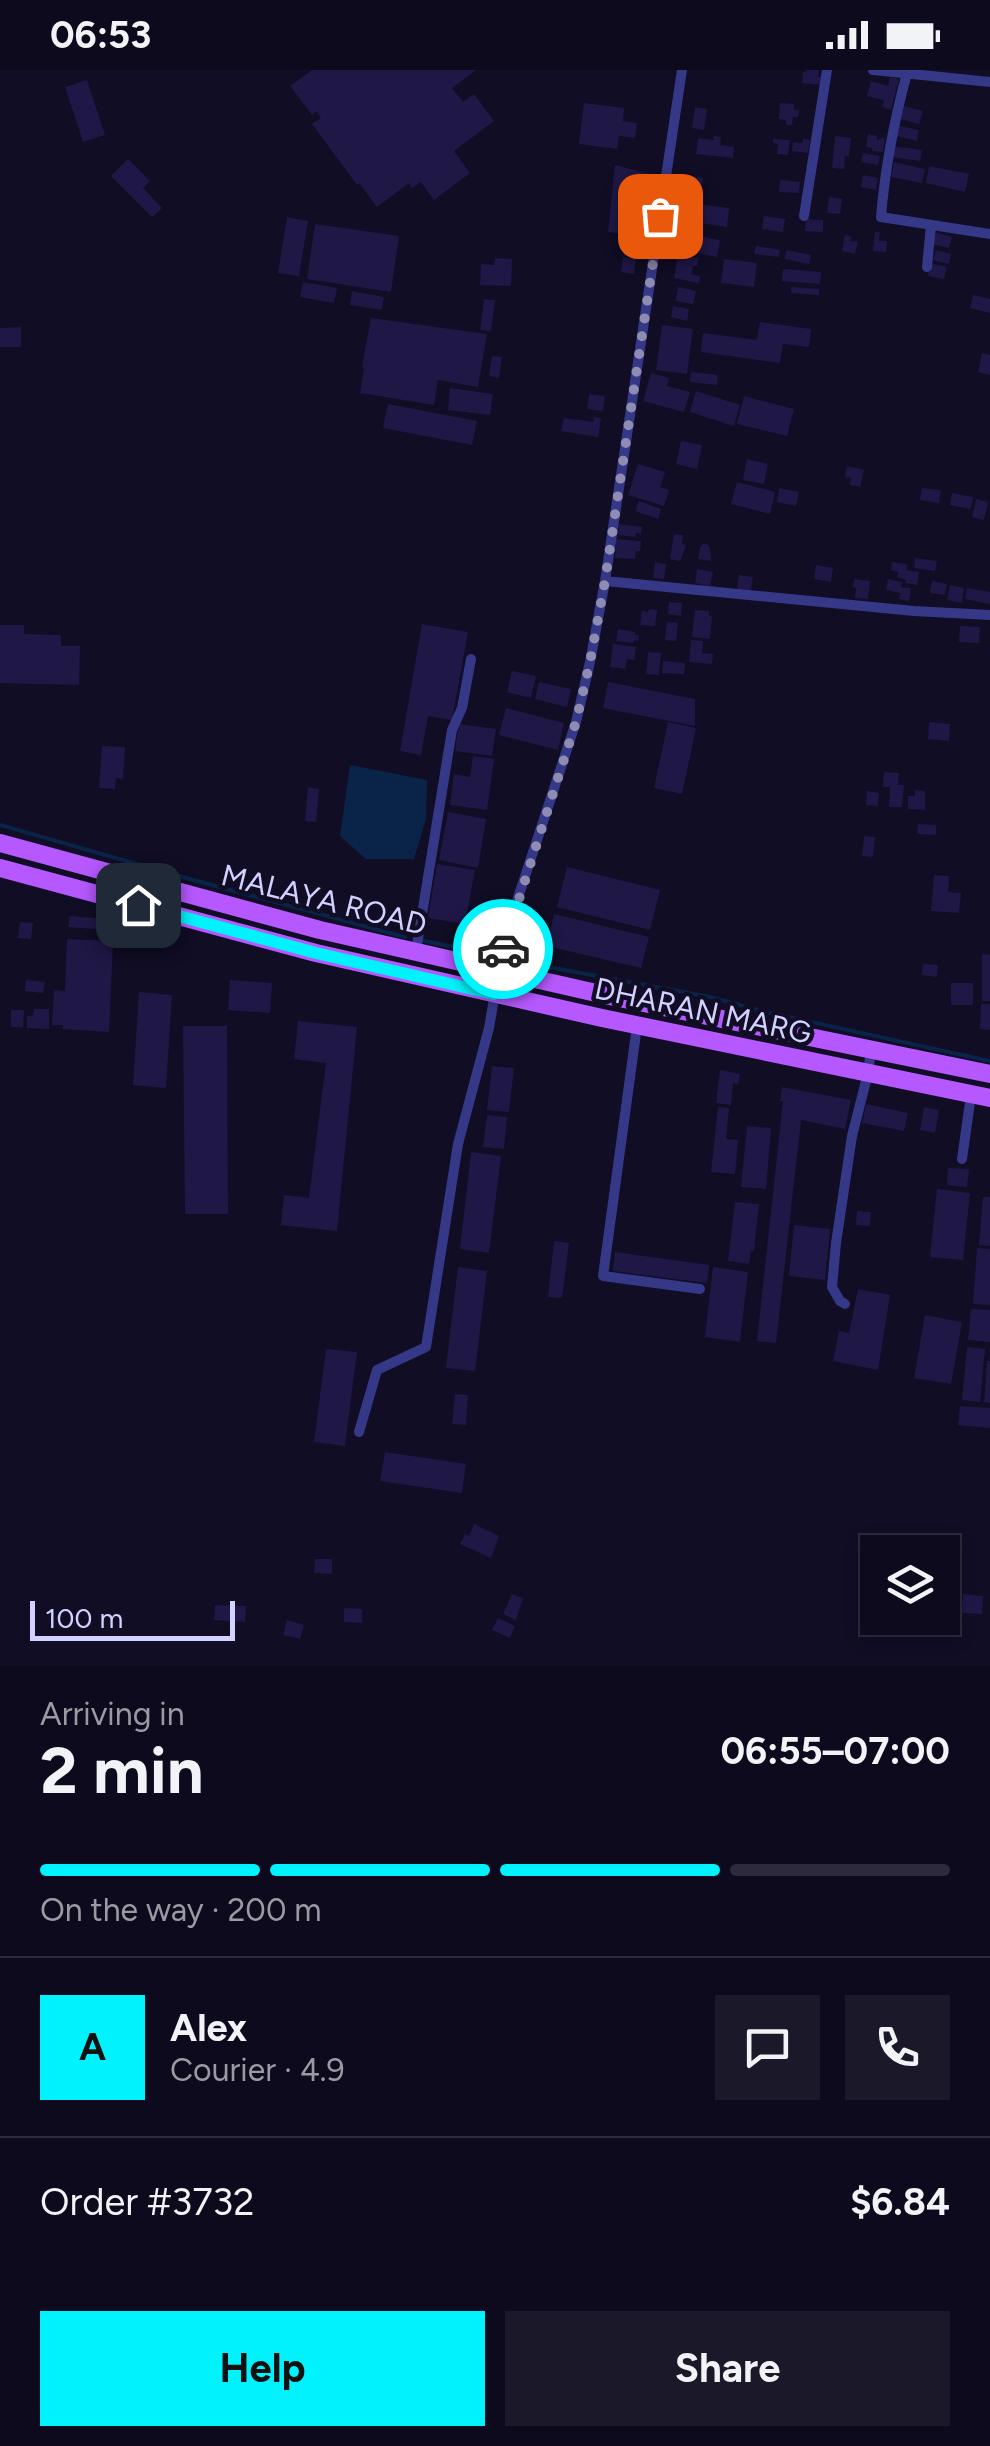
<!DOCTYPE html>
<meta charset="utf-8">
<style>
:root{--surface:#0c0a1c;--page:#1a1829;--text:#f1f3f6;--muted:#9a9aa3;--line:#2c2b3b;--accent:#00f3fc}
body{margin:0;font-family:Figtree,sans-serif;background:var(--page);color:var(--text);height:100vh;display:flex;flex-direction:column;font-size:38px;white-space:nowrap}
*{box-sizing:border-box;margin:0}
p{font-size:32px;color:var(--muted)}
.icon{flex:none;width:55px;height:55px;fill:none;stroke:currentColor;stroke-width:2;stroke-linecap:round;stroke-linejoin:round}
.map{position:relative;height:1596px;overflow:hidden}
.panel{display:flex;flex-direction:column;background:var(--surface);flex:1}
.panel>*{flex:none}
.buttons{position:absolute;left:860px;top:1465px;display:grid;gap:20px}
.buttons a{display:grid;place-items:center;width:100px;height:100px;border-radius:0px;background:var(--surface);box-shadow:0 5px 15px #0003,0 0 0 2px var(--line);font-size:50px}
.scale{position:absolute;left:30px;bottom:25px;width:205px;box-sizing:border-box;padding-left:10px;border:5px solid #d3d1ff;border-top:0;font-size:28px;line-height:35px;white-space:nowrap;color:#d3d1ff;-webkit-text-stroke:8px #100d25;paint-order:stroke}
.pin{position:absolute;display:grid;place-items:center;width:85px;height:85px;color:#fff;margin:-42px;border-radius:20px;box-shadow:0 5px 15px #0006}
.courier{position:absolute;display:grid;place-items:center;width:100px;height:100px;margin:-50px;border:8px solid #00f3fc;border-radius:50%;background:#fff;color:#222;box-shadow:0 2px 12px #0007}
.headline em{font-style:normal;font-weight:700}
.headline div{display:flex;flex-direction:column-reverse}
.headline{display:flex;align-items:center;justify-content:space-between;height:170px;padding:0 40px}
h1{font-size:65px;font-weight:700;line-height:75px}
.bar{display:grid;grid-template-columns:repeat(4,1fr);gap:15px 10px;align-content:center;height:120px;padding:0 40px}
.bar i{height:12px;border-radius:8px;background:var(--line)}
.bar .current{background:var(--accent)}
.bar p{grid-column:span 4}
.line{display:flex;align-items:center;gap:25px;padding:0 40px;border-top:2px solid var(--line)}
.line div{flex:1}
.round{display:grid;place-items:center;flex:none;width:105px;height:105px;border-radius:0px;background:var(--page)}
.action{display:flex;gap:20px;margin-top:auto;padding:20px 40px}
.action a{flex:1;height:115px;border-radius:0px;background:var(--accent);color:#111;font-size:40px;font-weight:700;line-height:115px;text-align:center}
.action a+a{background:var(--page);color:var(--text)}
.status{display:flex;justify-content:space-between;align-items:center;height:70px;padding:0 50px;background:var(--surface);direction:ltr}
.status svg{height:28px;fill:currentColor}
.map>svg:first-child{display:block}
.water{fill:#092448}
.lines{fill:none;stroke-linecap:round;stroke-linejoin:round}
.stream{stroke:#092448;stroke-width:4}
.building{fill:#1f1847}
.street{stroke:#353787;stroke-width:10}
.primary{stroke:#b658ff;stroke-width:18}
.done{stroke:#8f8cb3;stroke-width:10;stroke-dasharray:0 18}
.route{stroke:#00f3fc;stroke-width:12}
.labels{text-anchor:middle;stroke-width:9;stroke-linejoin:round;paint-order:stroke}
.street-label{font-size:30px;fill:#d3d1ff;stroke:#100d25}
</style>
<div class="status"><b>06:53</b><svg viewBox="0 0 49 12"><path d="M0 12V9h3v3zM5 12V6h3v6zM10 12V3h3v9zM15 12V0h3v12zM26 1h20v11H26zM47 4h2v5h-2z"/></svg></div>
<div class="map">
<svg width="990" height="1596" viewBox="0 0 990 1596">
<rect width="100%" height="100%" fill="#100d25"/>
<path class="water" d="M350 695 427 710 426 749 414 789H366L340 766Z"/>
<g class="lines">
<path class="stream" d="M0 755 175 805 405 867
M420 870 491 885
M511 890 710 927 761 941 990 991"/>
</g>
<path class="building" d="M312 0H476L452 18 463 32 474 24 494 51 454 81 470 103 434 130 421 112 412 118 409 113 377 137 359 113 357 115 312 54 321 48 316 41 312 45 290 16Z
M806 0H819L818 7H823L822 15 802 13 803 2H806Z
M890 7 899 9 891 40 882 37 884 30 867 26 871 11 888 16Z
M87 10 105 65 83 72 65 17Z
M584 33 624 38 623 51 637 53 635 68 619 66 617 79 579 74Z
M780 33 794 34V40H799L798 47H793L792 55H786V50L779 49Z
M904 36 923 41 919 54 900 49Z
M695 37 707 39 704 60 692 58Z
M899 56 919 60 917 71 896 66Z
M868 64 877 66V70L885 67 883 82 872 81V78L866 77Z
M714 66 721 67 720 75 734 77 733 88 696 84 698 68 714 70Z
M835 66 851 68 849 86H845L844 99 832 98Z
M773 69 790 70 788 85 777 84 778 74 773 73Z
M803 69 810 70 808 83 792 81 793 72 803 73Z
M892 76 922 80 920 91 891 87Z
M863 83 880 86 878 95 861 92Z
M128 89 150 111 143 118 162 138 152 147 111 106Z
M894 92 925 99 922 113 891 107Z
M615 95 650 104 643 166 608 162Z
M929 96 969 104 965 122 926 113Z
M863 105 878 108 876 120 861 117Z
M687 106 703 108 701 120 695 119 694 124 684 122Z
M780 110 800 112 799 123 779 122Z
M829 127 842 129 840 144 827 143Z
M682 132 729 138 727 157 680 150Z
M764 146 785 149 783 162 762 159Z
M287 147 308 151 299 206 278 203Z
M806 149 823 150V162L805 161Z
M315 154 399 166 391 222 307 209Z
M875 162H880L879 171H887L886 182 873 181Z
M935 162 952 167 949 178 932 174Z
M684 163 720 170 717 187 681 180Z
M845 165 851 166 850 171 858 172 855 184 842 181Z
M756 176 780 180 779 187 754 184Z
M786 180 811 185 809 194 785 189Z
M936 180 951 184 949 194 933 190Z
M678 184 699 188 697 196H693L691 204 700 206 699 213 674 208Z
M623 187 636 189 634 204 621 202Z
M495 188 512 189 511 216 480 215 481 194 494 195Z
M724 189 757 193 754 217 721 213Z
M930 193 947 197 944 209 928 206Z
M783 199 821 202 820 214 782 211Z
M303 212 337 218 334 233 300 227Z
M678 217 696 221 693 234 676 231Z
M791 217 819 219V225L791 223Z
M352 221 384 227 382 240 350 235Z
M973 225 990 229V243L970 238Z
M484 229 495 230 491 261 480 260Z
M673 236 689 239 687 251 671 247Z
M371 248 487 264 478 317 438 310 434 335 360 323 364 298 362 297Z
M760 252 811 259 809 277 783 274 780 293 701 282 703 263 757 270Z
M662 255 693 259 687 304 656 300Z
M21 257V277H0V258Z
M982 283 990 285V305L978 302Z
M492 286 502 287 499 308 489 306Z
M691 302 718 305 717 315 690 312Z
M651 303 669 308 667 316 690 322 684 342 643 331Z
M450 318 493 324 490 345 448 340Z
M696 321 740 335 734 356 690 342Z
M589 324 605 326 603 341 587 339Z
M744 326 794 339 787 366 737 354Z
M388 334 477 351 472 375 383 358Z
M593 347 601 348 598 367 561 361 564 348 594 352Z
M681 371 702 375 697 399 676 394Z
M747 389 768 394 764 414 743 410Z
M638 394 665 402 660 417 669 420 664 436 628 425Z
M847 396 864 400 860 417 850 415 851 408 845 407Z
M737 412 775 422 770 444 731 434Z
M779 418 799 422 796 436 777 432Z
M922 418 941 420 939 433 920 430Z
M952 423 973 427 971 439 950 435Z
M976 429 988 432 984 450 972 447Z
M639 431 661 439 658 449 635 441Z
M619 454 642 457 641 464 636 463 635 467 618 465Z
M674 464 683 465 682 474 686 475 680 491 670 489Z
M616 469 641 471 640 481H636L635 489 615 488Z
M703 474H708V477H710L711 491 698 489 700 477Z
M915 488 937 491 935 501 914 498Z
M655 492 666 494 664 509 653 508Z
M892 492 907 494 906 500 919 502 917 515 905 513 906 510 897 507 898 502 891 500Z
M816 495 833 498 831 512 814 509Z
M697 499 713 502 710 516 695 513Z
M739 505 753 507 751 521 737 520Z
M854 509 870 511 868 529 855 528 856 518 853 517Z
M888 509 902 512 901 517 911 518 909 531 899 529 900 523 886 520Z
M932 511 947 514 945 525 930 523Z
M950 515 964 518 962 533 947 530Z
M967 518 990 522V534L965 529Z
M669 532 682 533 681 546 668 544Z
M649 539 657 540 655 556 640 555 642 541 648 542Z
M695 540 709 541V546H712L710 569 692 567Z
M667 552 678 553 676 571 665 570Z
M422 554 468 562 452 650 428 646 421 685 400 681Z
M0 555H24V564L61 565V576H80L79 615 0 613Z
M960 556 980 557 979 573 959 572Z
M618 559 635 562V565H639L638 571 634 570 633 573 616 571Z
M691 570 703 571 702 583 713 584 712 594 689 592Z
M613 574 636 577 634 590 627 589 625 599 610 597Z
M648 582 661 583 659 605 646 604Z
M663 591 685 593 684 604 662 603Z
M512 601 536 606 531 628 507 622Z
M539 612 571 619 567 637 535 629Z
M608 612 695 629V656L603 638Z
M506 638 564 653 558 680 499 665Z
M668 652 696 658 682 724 654 718Z
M929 652 950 654 949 671 928 669Z
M459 654 496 659 492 686 455 681Z
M102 676 125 677 123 709 116 708 115 719 99 718Z
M473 686 494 689 487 740 450 735 454 704 470 707Z
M884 702 899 703 898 715H904L902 737H889L890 717H883Z
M308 717 319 719 316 752 305 751Z
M915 720 925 721V740L908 739V726H915Z
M867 721 879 723 878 736 866 735Z
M448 742 486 749 478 798 439 790Z
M918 754 936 755V765L917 764Z
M864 766 875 767 873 787 862 786Z
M437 794 475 800 465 854 428 848Z
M567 797 660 820 650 860 557 837Z
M934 805 949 806 948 822 961 823 959 843 931 841Z
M554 844 649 867 641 898 547 876Z
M70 846 108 849 107 860 68 857Z
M20 852 33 853 31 869 18 868Z
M67 869 113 871 109 962 63 959V955H52L54 920 65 921Z
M982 884 990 885V931H982Z
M923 894 938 895 937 907 922 905Z
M26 910 45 912 43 923 25 921Z
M230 910 272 913 270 943 228 940Z
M951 913H973V935H951Z
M139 922 172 925 166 1018 133 1015Z
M981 934H990V960L980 959Z
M34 939H49V959L27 958V946H33Z
M11 940H24L23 957H11Z
M298 951 357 957 337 1161 281 1155 284 1125 309 1128 326 993 294 989Z
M183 956H227L228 1144H185Z
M492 996 514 998 509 1042 487 1040Z
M720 1000 740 1004 738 1014 733 1013 731 1035 716 1033Z
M782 1017 851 1030 845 1059 801 1050 776 1273 757 1271 783 1031H780Z
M866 1034 908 1043 904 1061 862 1053Z
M718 1037 729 1038 726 1069 738 1070 735 1104 711 1102Z
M924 1037 939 1040 935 1063 920 1060Z
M487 1045 507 1047 504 1079 483 1077Z
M747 1056 771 1058 766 1119 741 1117Z
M471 1082 501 1086 489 1183 460 1179Z
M948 1098 969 1099 967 1117 947 1115Z
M937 1119 970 1123 963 1190 930 1187Z
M983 1127H990V1176L979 1175Z
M735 1132 759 1134 754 1181H751L749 1194 728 1191Z
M857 1141 871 1142 870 1156 856 1155Z
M794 1155 830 1159 825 1210 789 1206Z
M554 1171 569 1173 562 1228 548 1227Z
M977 1178 990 1179V1235L973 1234Z
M615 1182 709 1195 707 1213 613 1201Z
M458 1197 487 1201 475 1301 446 1298Z
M713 1197 748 1202 740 1272 705 1267Z
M858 1219 890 1225 878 1300 833 1291 839 1261 849 1263Z
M971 1239 990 1240V1272L968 1270Z
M925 1245 962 1252 951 1314 914 1308Z
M967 1277 985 1279 980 1332 962 1330Z
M326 1279 357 1282 345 1376 314 1372Z
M987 1291H990V1333L984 1332Z
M455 1324 468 1325 466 1355 452 1354Z
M960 1336 990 1338V1358L958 1355Z
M385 1382 466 1394 462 1423 380 1411Z
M474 1454 499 1466 491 1488 460 1474 465 1464 469 1466Z
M315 1489H332V1504L314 1503Z
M512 1524 523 1528 516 1550 503 1544Z
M963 1524 983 1526 982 1544 962 1543Z
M215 1535 246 1536 245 1552 214 1550Z
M344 1538 362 1539V1553L344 1552Z
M498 1548 515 1556 510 1568 492 1560Z
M287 1550 304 1555 300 1569 283 1565Z"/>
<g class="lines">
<path class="street" d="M873 0 990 12
M907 3C894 51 885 98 881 147L990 164
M804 146 827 0
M927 197 931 155
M605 511 914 541 990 545
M416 881 452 660 462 638 471 589
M637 956 603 1206 700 1219
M962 1089 971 1025
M845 1234 840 1231 832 1217 836 1173 852 1066 868 1003 871 980
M359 1362 377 1300 426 1277 458 1074 489 958 504 870 576 652 590 592 605 511 682 0"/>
<path class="primary" d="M0 773 320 860 605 925 990 1004
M0 798 316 883 602 948 990 1028"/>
</g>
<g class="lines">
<path class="done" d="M503 879 576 652 590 592 605 511 660 146"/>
<path class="route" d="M138 835 316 883 494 924 503 879"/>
</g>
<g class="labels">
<g class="street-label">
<text transform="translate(324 830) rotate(14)" y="10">MALAYA ROAD</text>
<text transform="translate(703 941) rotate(12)" y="10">DHARAN MARG</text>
</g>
</g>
</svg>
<div class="buttons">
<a><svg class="icon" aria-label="layers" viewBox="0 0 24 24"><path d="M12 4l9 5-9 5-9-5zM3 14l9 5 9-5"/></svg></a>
</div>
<div class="scale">100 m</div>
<div class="pin" style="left:660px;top:146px;background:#ea580c"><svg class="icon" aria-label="bag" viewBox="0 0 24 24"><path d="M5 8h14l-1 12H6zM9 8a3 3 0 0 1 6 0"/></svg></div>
<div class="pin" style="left:138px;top:835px;background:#1f2937"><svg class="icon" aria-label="home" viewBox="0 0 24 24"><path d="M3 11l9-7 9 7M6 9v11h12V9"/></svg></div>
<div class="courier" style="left:503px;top:879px"><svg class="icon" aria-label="car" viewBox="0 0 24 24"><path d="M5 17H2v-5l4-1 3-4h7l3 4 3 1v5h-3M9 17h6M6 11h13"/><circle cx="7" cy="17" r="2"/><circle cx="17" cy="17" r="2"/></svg></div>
</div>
<section class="panel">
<div class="headline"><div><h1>2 min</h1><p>Arriving in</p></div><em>06:55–07:00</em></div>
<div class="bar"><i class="current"></i><i class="current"></i><i class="current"></i><i></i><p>On the way · 200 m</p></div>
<div class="line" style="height:180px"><b class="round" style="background:var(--accent);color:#111">A</b><div><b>Alex</b><p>Courier · 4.9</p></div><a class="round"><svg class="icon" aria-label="chat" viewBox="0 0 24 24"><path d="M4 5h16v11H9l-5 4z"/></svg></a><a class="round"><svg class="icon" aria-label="phone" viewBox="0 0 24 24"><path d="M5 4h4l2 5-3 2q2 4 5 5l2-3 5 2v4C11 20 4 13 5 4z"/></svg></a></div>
<div class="line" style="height:130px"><div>Order #3732</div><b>$6.84</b></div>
<div class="action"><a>Help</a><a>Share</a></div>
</section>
